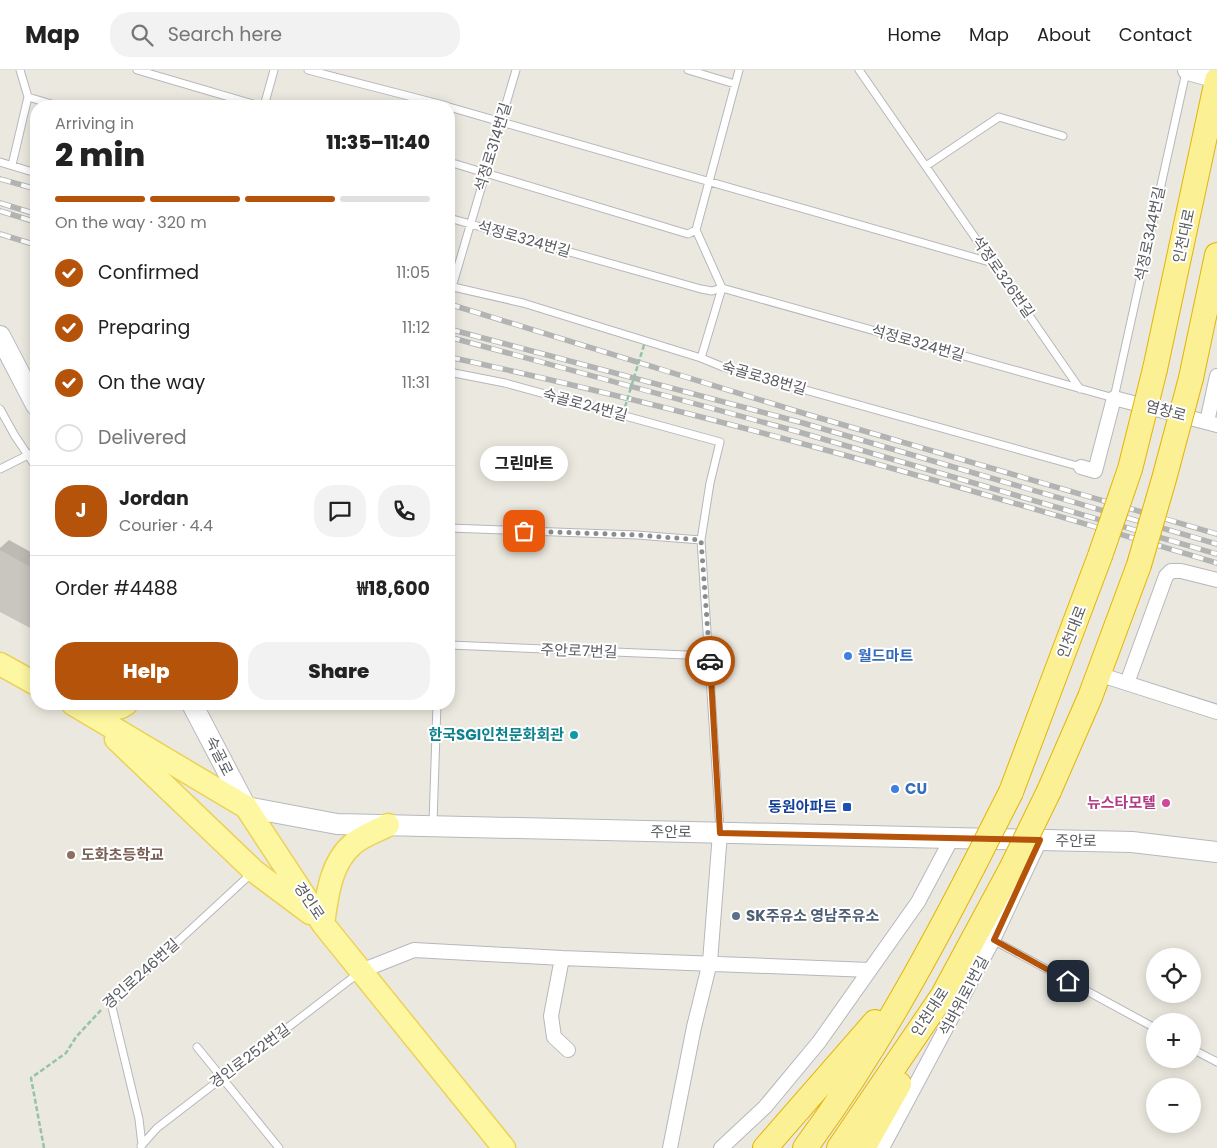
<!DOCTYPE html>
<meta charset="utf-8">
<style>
:root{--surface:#fff;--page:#f2f2f2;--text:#222;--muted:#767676;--line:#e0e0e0;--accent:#b45309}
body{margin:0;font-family:Poppins,"Noto Sans KR",sans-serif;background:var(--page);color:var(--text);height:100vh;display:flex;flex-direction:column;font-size:19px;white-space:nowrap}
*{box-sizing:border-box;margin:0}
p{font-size:16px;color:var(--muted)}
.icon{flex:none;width:28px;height:28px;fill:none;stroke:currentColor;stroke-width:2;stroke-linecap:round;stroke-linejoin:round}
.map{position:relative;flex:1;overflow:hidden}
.sheet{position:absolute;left:30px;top:30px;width:425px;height:610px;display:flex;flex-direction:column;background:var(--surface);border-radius:20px;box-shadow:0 2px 12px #0003}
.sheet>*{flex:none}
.controls{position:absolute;left:1146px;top:878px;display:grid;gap:10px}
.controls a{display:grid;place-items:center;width:55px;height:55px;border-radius:50%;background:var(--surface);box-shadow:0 2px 12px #0003;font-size:25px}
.pin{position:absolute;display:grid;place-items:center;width:42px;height:42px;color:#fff;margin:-21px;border-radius:10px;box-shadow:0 2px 8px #0006}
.courier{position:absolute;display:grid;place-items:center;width:50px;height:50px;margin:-25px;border:4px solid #b45309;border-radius:50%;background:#fff;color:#222;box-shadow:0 1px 6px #0007}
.bubble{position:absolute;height:35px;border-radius:18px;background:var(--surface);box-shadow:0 2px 12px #0003;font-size:16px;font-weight:800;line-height:35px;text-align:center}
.head em{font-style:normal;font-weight:800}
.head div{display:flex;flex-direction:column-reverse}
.head{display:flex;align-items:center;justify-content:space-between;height:85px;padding:0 25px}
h1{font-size:32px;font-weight:800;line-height:38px}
.bar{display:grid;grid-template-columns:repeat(4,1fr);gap:8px 5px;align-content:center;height:60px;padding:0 25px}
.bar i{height:6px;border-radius:4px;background:var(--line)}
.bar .selected{background:var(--accent)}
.bar p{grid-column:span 4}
.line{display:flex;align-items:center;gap:12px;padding:0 25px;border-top:1px solid var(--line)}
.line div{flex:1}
.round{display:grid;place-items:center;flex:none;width:52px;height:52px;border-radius:20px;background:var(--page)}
ol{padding:0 25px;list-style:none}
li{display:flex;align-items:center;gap:15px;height:55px}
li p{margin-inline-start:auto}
li .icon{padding:5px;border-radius:50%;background:var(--accent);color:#fff;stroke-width:4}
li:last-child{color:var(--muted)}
li i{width:28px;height:28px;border:2px solid var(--line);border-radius:50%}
.primary-button{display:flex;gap:10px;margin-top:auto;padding:10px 25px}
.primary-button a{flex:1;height:58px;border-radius:20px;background:var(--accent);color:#fff;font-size:20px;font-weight:800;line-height:58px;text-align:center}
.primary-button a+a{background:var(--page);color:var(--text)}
header{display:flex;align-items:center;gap:30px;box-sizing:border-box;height:70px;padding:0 25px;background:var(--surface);border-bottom:1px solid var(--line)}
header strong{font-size:24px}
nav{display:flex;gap:28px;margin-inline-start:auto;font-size:18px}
.search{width:350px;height:45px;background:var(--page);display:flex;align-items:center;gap:12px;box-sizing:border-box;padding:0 18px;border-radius:20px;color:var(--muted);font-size:19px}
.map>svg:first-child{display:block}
.shadow{fill:#0003}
.building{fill:#c8c6be}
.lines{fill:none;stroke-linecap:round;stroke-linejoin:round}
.service-casing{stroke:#b5b7bc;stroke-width:9}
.minor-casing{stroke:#b5b7bc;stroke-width:16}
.secondary-casing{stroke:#b5b8be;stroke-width:22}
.primary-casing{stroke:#edd156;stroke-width:25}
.trunk-casing{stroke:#e4b405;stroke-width:26}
.path{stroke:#95c3a7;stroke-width:2.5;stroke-dasharray:5 2.5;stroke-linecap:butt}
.service{stroke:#fff;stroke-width:7}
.minor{stroke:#fff;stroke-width:14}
.secondary{stroke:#fff;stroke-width:20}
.primary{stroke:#fdf7a2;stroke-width:22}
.trunk{stroke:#fcf094;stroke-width:24}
.rail-casing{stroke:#b2b3b3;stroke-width:5.5}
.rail{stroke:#fff;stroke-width:4;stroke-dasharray:11;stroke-linecap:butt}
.trunk-bridge-casing{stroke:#e4b405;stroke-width:26;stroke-linecap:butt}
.path-bridge{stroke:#95c3a7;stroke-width:2.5;stroke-dasharray:5 2.5;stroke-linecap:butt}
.trunk-bridge{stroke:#fcf094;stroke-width:24}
.done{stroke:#8b8d8c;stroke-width:5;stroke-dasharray:0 9}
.route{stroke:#b45309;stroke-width:6}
.shop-dot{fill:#3f7fe0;stroke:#fff;stroke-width:2}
.culture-dot{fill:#0f9aa8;stroke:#fff;stroke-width:2}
.hotel-dot{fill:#d1479c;stroke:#fff;stroke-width:2}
.transit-dot{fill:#1a4fb4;stroke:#fff;stroke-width:2}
.education-dot{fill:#8d6e63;stroke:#fff;stroke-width:2}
.service-dot{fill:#5c6f8a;stroke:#fff;stroke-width:2}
.labels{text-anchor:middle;stroke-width:4;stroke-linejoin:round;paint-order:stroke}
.street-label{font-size:15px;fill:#585b60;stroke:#fff}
.shop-label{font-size:15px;font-weight:bold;fill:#366cbe;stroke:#fff;text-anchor:start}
.culture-label{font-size:15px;font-weight:bold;fill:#0d838f;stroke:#fff;text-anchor:end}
.hotel-label{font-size:15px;font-weight:bold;fill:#b23c85;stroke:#fff;text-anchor:end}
.transit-label{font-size:15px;font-weight:bold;fill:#164399;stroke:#fff;text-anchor:end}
.education-label{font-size:15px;font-weight:bold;fill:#785e54;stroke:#fff;text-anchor:start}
.service-label{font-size:15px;font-weight:bold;fill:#4e5e75;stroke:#fff;text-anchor:start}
</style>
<header>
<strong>Map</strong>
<div class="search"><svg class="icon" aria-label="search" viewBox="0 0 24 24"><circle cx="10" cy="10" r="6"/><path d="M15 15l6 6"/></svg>Search here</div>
<nav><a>Home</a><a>Map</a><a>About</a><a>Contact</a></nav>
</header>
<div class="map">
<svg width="1217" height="1078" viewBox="0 0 1217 1078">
<rect width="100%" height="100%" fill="#ebe9df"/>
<path class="shadow" d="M9 470 36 485V560L0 540V478Z"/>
<path class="building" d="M0 480 36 500V561L0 542Z"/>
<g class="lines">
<defs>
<path id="service" d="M137 0 260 36
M308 0 447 36
M688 0 735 14
M859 0 1080 319
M28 27 58 36
M264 36 274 0
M449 37 993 193
M0 92 36 103
M449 92 688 164 696 160
M12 95 28 27 20 0
M926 96 999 47 1063 66
M449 148 701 219 712 221 722 218 1114 328 1186 2
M449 216 523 233 701 288 723 297 1081 397
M452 217 516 0
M701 288 722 218 696 160 739 0
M449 302 505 313 720 372 710 413 701 470 720 760
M0 339 15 366 36 397
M0 399 36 381
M449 458 637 465 701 470
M449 575 710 586
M433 753 437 634
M993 870 1155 958
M197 977 279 1078
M1192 979 1217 992
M142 1075 139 1049 111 933 252 803
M141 1076 157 1058 360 902"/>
<path id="minor" d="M1207 352 1217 306
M1081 397 1095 401 1114 328 1217 355
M1098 604 1217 642
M1127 613 1166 506 1171 501H1181L1217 510
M361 901 414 880 562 888
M568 980 554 967 551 946 562 888 870 900
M670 1078 694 957 710 892 720 763
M721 1078 765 1037 819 972 918 832 952 768
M882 1078 993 870 1040 770"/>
<path id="secondary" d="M1188 0 1217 8
M0 266 36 335
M192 634 246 737 337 754 1132 772 1217 782"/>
<path id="primary" d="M0 594 36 614
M73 634 246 737 323 854 504 1078
M91 644 121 637 126 634
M116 669 254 801 310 843
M323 854C327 827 330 793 353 774 362 766 377 761 388 755"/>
<path id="trunk" d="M1155 299 1217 10
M1191 308 1217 185
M1049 721 1090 627 1139 495
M1011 722 1100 486
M765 1078 875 952
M805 1078C870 990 923 894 973 797
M839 1078 943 925 1011 799
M863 1078 899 1014"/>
</defs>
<use href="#service" class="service-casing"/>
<use href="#minor" class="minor-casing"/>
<use href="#secondary" class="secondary-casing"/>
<use href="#primary" class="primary-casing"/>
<use href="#trunk" class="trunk-casing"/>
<path class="path" d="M44 1078 31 1008 66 983 76 967 101 940"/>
<use href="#service" class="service"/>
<use href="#minor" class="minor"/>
<use href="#secondary" class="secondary"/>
<use href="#primary" class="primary"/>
<use href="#trunk" class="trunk"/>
<defs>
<path id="rail" d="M0 109 36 119
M0 133 36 144
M0 141 36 152
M0 164 36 175
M449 234 806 344 1217 464
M449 259 803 353 1217 474
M449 267 799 362 1217 484
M449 287C708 343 963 417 1217 493"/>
</defs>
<use href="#rail" class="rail-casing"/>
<use href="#rail" class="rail"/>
<defs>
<path id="trunk-bridge" d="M1100 486 1130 399 1155 299
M1139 495 1164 409 1191 308
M973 797 1011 722
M1011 799 1049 721"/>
</defs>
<use href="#trunk-bridge" class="trunk-bridge-casing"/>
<path class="path-bridge" d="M625 337 644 275"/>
<use href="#trunk-bridge" class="trunk-bridge"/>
</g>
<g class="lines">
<path class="done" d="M524 461 637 465 701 470 710 591"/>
<path class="route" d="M710 591 720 763 1040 770 994 870 1068 911"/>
</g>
<g class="shop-dot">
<circle cx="848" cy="586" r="5"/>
<circle cx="895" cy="719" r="5"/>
</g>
<circle class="culture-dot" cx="574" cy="665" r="5"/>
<circle class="hotel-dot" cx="1166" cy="733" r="5"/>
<rect class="transit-dot" x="842" y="732" width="10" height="10" rx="2.5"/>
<circle class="education-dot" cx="71" cy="785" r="5"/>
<circle class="service-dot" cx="736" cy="846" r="5"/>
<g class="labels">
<g class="street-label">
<text transform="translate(493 77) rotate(-73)" y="5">석정로314번길</text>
<text transform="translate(1150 164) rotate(-78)" y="5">석정로344번길</text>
<text transform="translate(1184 166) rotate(-78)" y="5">인천대로</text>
<text transform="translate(524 169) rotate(16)" y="5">석정로324번길</text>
<text transform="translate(1003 207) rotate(55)" y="5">석정로326번길</text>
<text transform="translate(918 273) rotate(16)" y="5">석정로324번길</text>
<text transform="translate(764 308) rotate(16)" y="5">숙골로38번길</text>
<text transform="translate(585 335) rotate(15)" y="5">숙골로24번길</text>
<text transform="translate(1166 341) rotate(15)" y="5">염창로</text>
<text transform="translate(1072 562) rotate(-69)" y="5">인천대로</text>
<text transform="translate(579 581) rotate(2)" y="5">주안로7번길</text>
<text transform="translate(219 686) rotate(63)" y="5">숙골로</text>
<text transform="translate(671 762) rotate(1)" y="5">주안로</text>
<text transform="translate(1076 771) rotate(1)" y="5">주안로</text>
<text transform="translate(309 831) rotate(56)" y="5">경인로</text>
<text transform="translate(141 904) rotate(-42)" y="5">경인로246번길</text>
<text transform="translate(964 926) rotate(-62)" y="5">석바위로1번길</text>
<text transform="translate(930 942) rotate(-57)" y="5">인천대로</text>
<text transform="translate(250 986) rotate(-37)" y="5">경인로252번길</text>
</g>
<g class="shop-label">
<text x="858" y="591">월드마트</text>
<text x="905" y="724">CU</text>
</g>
<g class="culture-label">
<text x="564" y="670">한국SGI인천문화회관</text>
</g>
<g class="hotel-label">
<text x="1156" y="738">뉴스타모텔</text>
</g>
<g class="transit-label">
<text x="837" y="742">동원아파트</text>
</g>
<g class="education-label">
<text x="81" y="790">도화초등학교</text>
</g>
<g class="service-label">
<text x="746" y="851">SK주유소 영남주유소</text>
</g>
</g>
</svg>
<div class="controls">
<a><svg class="icon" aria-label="locate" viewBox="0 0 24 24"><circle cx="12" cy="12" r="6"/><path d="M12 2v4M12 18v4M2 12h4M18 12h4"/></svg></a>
<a>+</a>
<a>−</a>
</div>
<div class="pin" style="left:524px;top:461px;background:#ea580c"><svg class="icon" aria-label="bag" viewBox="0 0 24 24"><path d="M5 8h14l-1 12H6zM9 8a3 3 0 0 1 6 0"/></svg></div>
<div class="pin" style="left:1068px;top:911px;background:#1f2937"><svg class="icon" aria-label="home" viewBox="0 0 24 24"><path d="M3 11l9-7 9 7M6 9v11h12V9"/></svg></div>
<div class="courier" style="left:710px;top:591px"><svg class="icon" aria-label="car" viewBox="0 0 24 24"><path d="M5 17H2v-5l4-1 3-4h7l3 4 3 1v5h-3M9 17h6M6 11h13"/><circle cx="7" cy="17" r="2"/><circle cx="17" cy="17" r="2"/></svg></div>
<div class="bubble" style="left:480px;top:376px;width:88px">그린마트</div>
<section class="sheet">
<div class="head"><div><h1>2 min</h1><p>Arriving in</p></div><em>11:35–11:40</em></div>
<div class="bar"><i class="selected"></i><i class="selected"></i><i class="selected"></i><i></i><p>On the way · 320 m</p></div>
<ol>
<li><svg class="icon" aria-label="check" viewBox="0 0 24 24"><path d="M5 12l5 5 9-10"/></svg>Confirmed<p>11:05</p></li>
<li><svg class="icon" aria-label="check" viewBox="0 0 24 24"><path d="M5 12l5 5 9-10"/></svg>Preparing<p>11:12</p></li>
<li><svg class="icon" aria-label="check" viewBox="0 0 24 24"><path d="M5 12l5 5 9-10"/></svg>On the way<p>11:31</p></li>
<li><i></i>Delivered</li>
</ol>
<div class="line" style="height:90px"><b class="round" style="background:var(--accent);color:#fff">J</b><div><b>Jordan</b><p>Courier · 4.4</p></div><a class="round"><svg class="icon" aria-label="chat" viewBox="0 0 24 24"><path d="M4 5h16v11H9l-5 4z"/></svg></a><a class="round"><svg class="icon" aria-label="phone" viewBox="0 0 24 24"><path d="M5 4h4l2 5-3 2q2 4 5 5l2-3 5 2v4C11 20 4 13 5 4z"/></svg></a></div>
<div class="line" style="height:65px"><div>Order #4488</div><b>₩18,600</b></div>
<div class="primary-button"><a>Help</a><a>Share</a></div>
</section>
</div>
